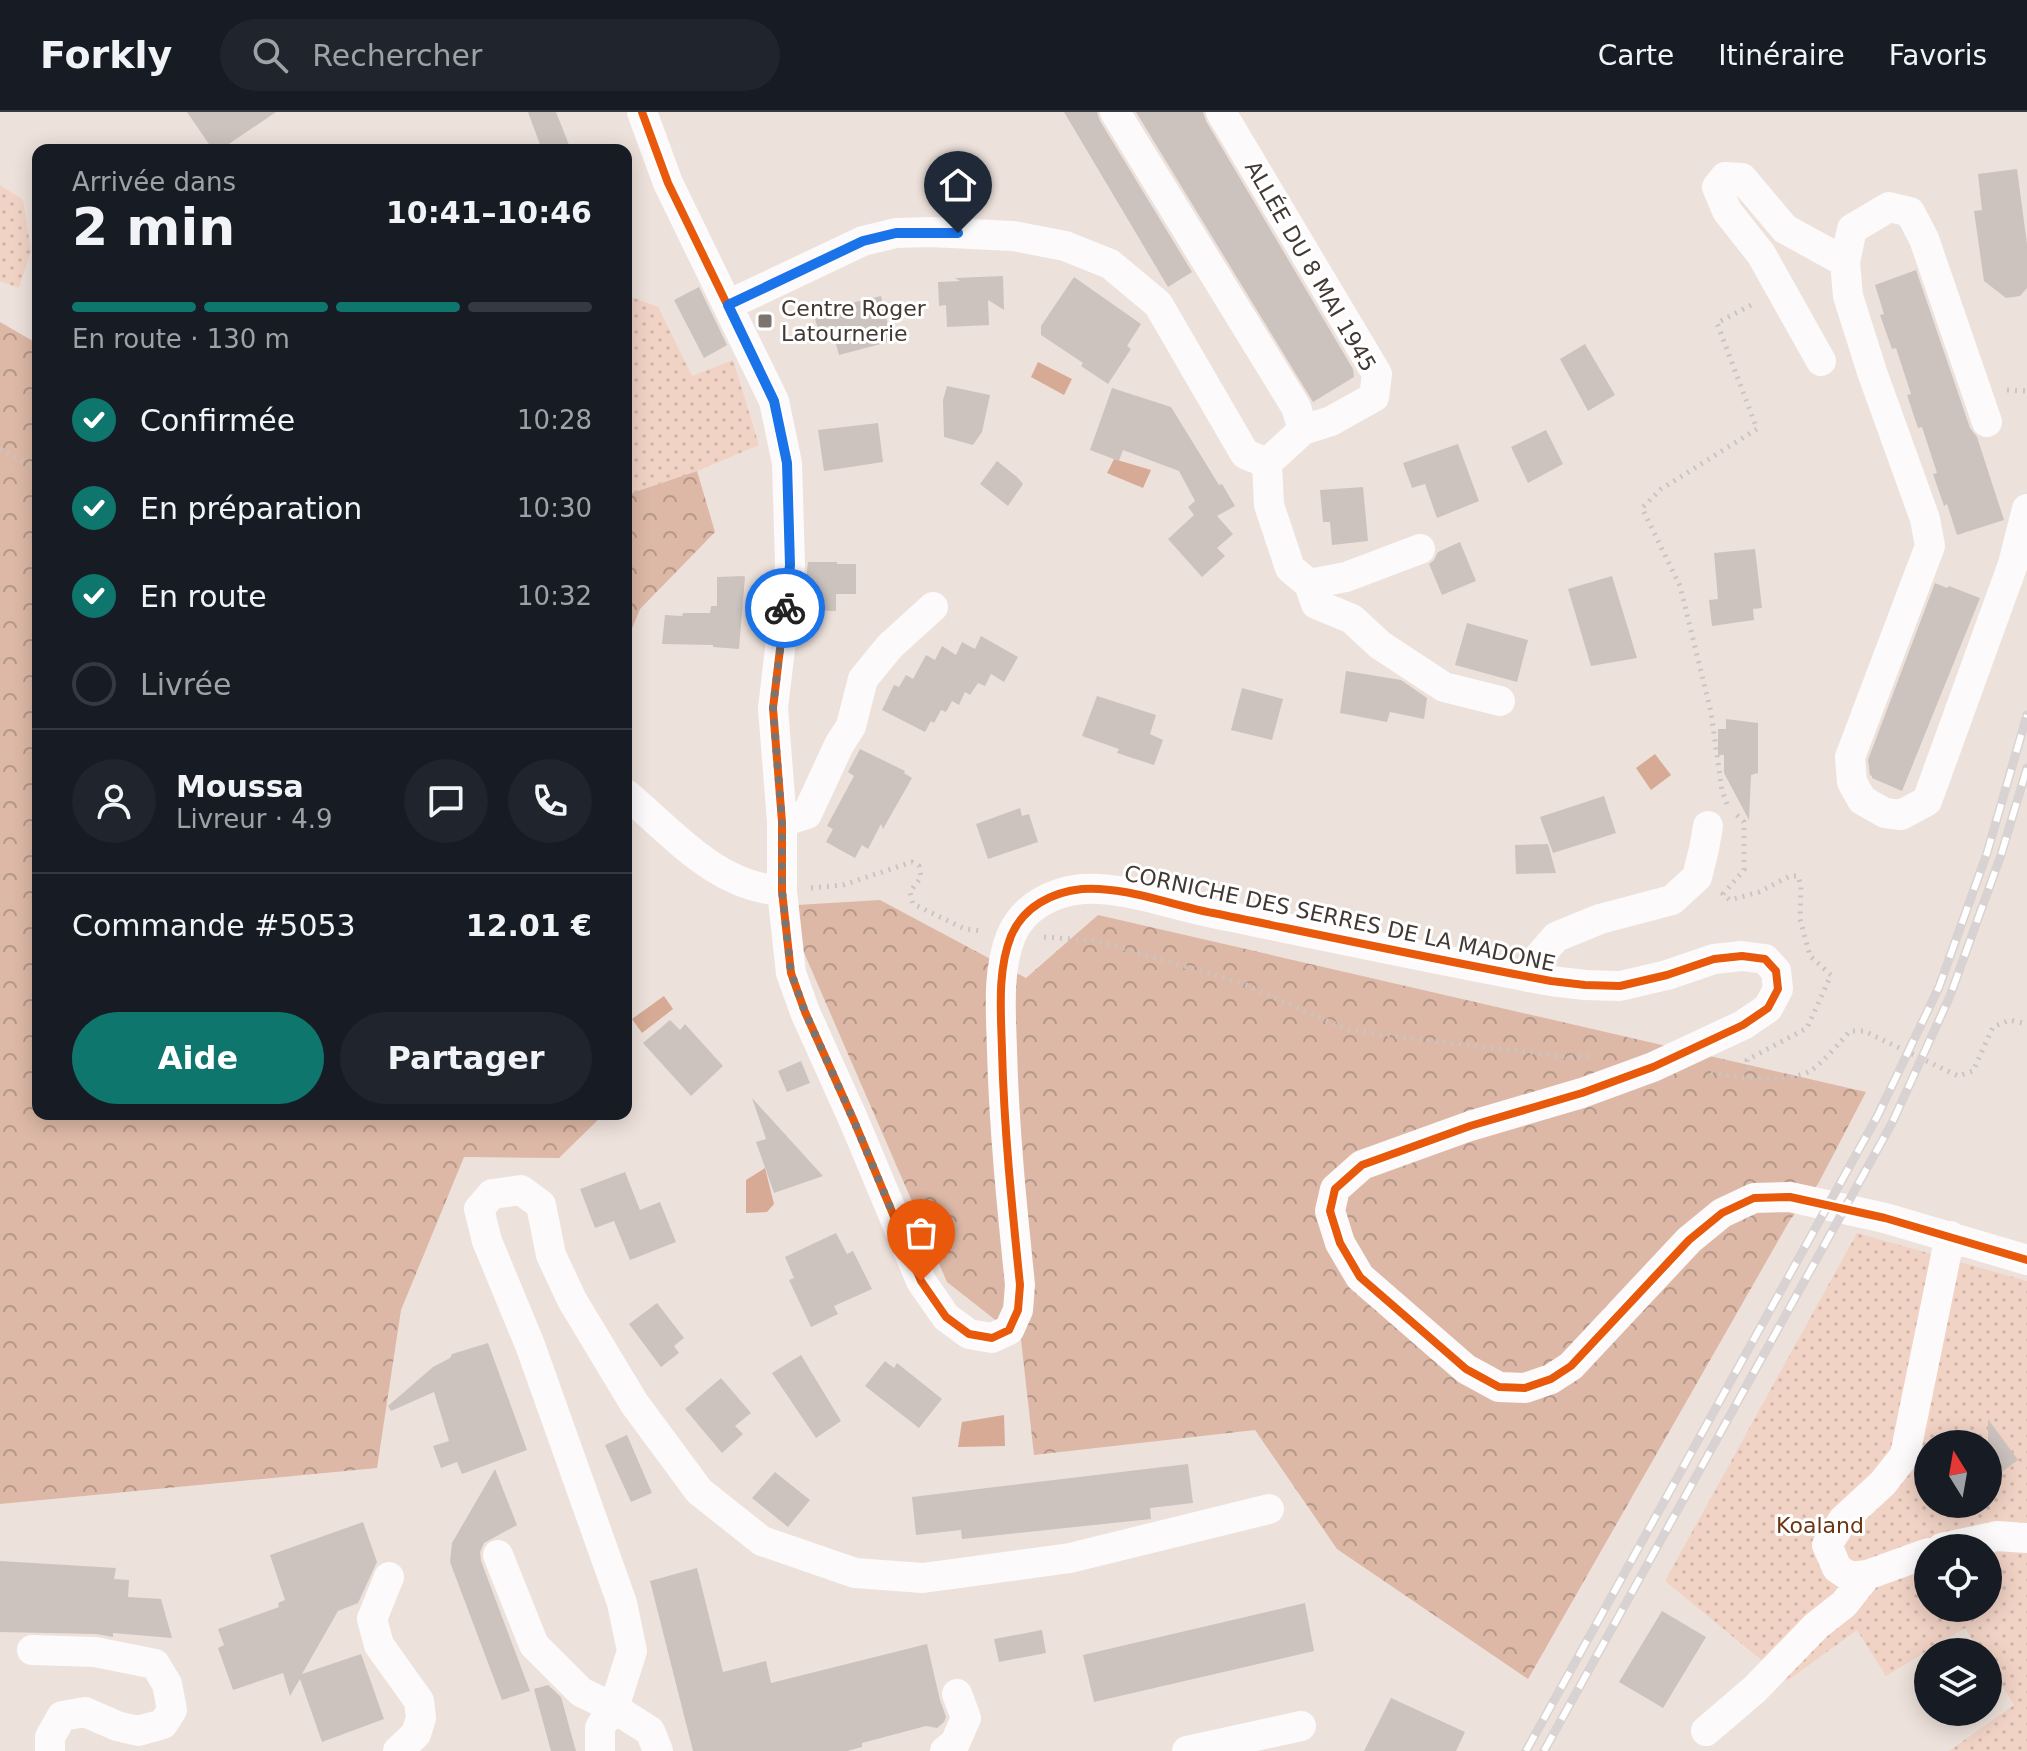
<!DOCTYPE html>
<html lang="fr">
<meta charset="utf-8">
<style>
:root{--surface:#171b24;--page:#20242c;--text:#f1f3f6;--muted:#9ea1a6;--line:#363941;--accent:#0f766e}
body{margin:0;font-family:"DejaVu Sans",sans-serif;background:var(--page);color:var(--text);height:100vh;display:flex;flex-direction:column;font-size:30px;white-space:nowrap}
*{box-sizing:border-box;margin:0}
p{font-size:26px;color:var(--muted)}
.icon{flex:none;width:44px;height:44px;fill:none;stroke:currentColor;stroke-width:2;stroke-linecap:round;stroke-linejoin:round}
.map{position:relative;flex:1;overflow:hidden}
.panel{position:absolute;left:32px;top:32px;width:600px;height:976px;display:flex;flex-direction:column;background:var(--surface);border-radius:16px;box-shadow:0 4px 20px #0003}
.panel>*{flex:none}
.needle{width:52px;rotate:349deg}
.tools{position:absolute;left:1914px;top:1318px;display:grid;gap:16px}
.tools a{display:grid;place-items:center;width:88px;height:88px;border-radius:50%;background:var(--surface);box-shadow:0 4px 20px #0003;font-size:40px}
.pin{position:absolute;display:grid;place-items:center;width:68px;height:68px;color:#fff;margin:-82px -34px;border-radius:50% 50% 50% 0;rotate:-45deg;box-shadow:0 0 8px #0007}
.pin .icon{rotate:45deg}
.courier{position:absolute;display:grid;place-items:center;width:80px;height:80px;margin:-40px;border:6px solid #1a73e8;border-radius:50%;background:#fff;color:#222;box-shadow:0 2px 10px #0007}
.head em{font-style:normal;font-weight:700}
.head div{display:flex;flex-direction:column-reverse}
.head{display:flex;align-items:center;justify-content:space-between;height:136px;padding:0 40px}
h1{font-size:52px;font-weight:700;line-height:60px}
.bar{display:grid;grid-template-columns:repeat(4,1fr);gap:12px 8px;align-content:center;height:96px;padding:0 40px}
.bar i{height:10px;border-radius:6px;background:var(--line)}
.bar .on{background:var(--accent)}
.bar p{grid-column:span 4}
.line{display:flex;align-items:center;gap:20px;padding:0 40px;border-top:2px solid var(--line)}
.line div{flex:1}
.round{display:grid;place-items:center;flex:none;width:84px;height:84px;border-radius:42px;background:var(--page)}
ol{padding:0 40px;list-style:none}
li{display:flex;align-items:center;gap:24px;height:88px}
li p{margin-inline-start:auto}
li .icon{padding:8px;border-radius:50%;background:var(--accent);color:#fff;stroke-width:4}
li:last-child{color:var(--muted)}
li i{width:44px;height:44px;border:4px solid var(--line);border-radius:50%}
.primary-button{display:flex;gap:16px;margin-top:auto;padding:16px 40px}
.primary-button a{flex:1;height:92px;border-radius:48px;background:var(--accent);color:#fff;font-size:32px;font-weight:700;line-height:92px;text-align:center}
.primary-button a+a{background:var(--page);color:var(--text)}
header{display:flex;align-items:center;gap:48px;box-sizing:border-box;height:112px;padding:0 40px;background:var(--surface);border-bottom:2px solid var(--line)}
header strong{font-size:38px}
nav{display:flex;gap:44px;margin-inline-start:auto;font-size:28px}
.search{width:560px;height:72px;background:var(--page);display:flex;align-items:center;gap:20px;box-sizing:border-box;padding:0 28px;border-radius:44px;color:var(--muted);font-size:30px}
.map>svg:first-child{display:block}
.grass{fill:url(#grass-dots);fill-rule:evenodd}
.forest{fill:url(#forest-crowns)}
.water{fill:#d6aa94}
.building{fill:#ccc3be}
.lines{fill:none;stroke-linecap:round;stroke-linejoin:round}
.path{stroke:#c9c5c2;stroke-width:5;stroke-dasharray:2 6;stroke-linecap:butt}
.minor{stroke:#fcfafa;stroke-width:30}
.rail-casing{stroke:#d8d3d2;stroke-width:9}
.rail{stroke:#fff;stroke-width:6;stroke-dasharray:18;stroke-linecap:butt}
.cycleway-casing{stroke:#fff;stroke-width:13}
.cycleway{stroke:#e8590c;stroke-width:8}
.done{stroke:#7e746f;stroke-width:8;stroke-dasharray:0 14.4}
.route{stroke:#1a73e8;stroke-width:10}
.poi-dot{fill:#7e746f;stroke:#fff;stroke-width:3}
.labels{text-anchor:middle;stroke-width:6;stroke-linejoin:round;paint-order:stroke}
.street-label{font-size:22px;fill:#423935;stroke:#fff}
.poi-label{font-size:22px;fill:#423935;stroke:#fff;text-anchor:start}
.park-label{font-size:22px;fill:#6b3516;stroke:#fff}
</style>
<header>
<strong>Forkly</strong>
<div class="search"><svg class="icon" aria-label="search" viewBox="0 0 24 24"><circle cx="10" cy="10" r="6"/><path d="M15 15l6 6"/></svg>Rechercher</div>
<nav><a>Carte</a><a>Itinéraire</a><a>Favoris</a></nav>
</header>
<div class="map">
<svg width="2027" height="1639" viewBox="0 0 2027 1639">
<defs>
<pattern id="grass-dots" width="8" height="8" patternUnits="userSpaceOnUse" patternTransform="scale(2)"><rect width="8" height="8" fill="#f1d3c5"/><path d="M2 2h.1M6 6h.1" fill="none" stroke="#d0b6aa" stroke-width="1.8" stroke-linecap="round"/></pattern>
<pattern id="forest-crowns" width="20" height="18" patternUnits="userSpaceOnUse" patternTransform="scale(2)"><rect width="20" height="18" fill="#ddb8a6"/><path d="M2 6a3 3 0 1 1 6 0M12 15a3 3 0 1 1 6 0" fill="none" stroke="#b59788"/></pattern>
</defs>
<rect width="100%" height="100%" fill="#ede1db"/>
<path class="grass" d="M0 73 23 88 31 139 19 176 0 169Z
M626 183 658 195 692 264 733 248 759 333 697 359 626 383Z
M1857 1121 2027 1169V1639H1949L2014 1593 1988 1551V1540H1981L1965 1516 1886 1564 1857 1518 1787 1569 1665 1469ZM1928 1332H1988V1392H1928ZM1928 1436H1988V1496H1928Z"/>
<path class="forest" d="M0 210 38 232V1002H604L559 1046 464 1045 401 1198 377 1356 0 1392Z
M697 359 715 420 640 497 626 531V383Z
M880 788 1026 866 1098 803 1866 980 1818 1072 1790 1108 1528 1567 1337 1437 1255 1318 1034 1343 1021 1228 947 1170 802 836 797 793Z"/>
<path class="water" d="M1038 250 1072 267 1064 283 1031 265Z
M1114 347 1151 358 1143 376 1107 361Z
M1655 642 1671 663 1651 678 1636 656Z
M664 884 673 897 642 921 632 907Z
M765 1056 774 1092 767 1100 746 1101V1068Z
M1004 1303 1005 1334 958 1335 962 1310Z"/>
<path class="building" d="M187 0H276L220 38H213Z
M528 0H556L571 38H542Z
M1064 0H1097L1100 9 1192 160 1168 175Z
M1136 0H1203L1206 9 1353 257 1354 265 1313 290Z
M2017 57 2027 132V176L2020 184 2006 186 1984 169 1974 99 1982 98 1978 62Z
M1916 158 1970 316 1977 325 2004 408 1957 423 1947 392 1944 394 1933 362 1937 361 1922 315 1918 316 1907 283 1911 282 1896 236 1892 237 1880 203 1884 202 1875 173Z
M1003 164 1004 198 988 188 989 213 947 215 946 193 939 194 938 170 960 169 955 166Z
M1074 165 1141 212 1127 234 1131 237 1108 272 1081 254 1083 251 1041 223V214Z
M699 175 727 233 704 246 674 188Z
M881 184 892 229 839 243 833 221 820 224 813 200Z
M1585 232 1615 283 1588 299 1560 247Z
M947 274 990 283 982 320 973 333 944 325 943 288Z
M1112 276 1171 295 1219 373 1222 372 1235 394 1217 404 1233 422 1217 436 1225 444 1202 465 1168 427 1194 403 1188 395 1195 389 1179 359 1123 338 1119 349 1090 338Z
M878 311 883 350 824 359 818 318Z
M1546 318 1563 352 1528 371 1511 335Z
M1458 332 1479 389 1437 406 1425 372 1412 376 1403 351Z
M997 349 1017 365 1023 372 1008 394 980 372Z
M1363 375 1368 429 1332 433 1330 410H1323L1320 378Z
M1460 430 1476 469 1442 483 1429 452 1434 448 1438 440Z
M1755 437 1762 496 1753 497 1754 508 1712 514 1709 488 1718 487 1714 441Z
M808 450H837V452H856V482H836V499L803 498Z
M743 464 745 465 739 537 713 535V533L662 532 665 503 682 504 683 501H710L711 494H717V465Z
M1612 464 1637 546 1591 554 1568 477Z
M1935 471 1947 476 1949 474 1980 486 1902 679 1872 666V664L1870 663 1868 648Z
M1467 511 1528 528 1517 570 1455 553Z
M981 524 1018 545 1004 570 991 562 985 574 978 571 970 583 965 580 959 593 952 589 946 600 941 598 934 611 931 609 925 620 882 598 894 573 899 575 906 563 913 567 926 543 935 548 942 534 956 543 962 530 975 537Z
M1346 559 1401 568 1427 586 1424 607 1390 600 1387 610 1340 601Z
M1242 576 1283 587 1272 628 1231 618Z
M1097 584 1156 603 1150 622 1163 628 1154 653 1117 641 1119 637 1082 624Z
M1726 607 1758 611V661L1751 663 1749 708 1724 661V643H1718V617H1726Z
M860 637 905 659 904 661 912 666 883 717 881 712 868 737 862 733 855 746 826 730 833 717 827 714 854 664 848 660Z
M1604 684 1616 721 1553 741 1540 705Z
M1020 696 1022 704 1029 702 1038 730 988 747 976 712Z
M1548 732 1556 761 1516 762 1515 733Z
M670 908 680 918 685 912 723 954 691 984 643 931Z
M801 949 810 971 787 980 778 959Z
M752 986 823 1064 774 1081 756 1030 766 1027Z
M625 1060 640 1098 660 1090 676 1130 630 1148 614 1109 595 1116 580 1077Z
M836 1121 847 1142 853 1139 872 1177 834 1194 838 1202 811 1215 789 1168 794 1166 785 1145Z
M657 1191 684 1226 674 1234 679 1241 661 1255 629 1212Z
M488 1231 527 1338 462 1362 457 1350 441 1356 433 1334 449 1329 434 1280 391 1299 388 1294 433 1255 450 1246 452 1242Z
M801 1243 841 1309 816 1326 772 1261Z
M885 1249 894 1256 897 1251 942 1287 919 1316 865 1274Z
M721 1266 751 1301 735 1314 743 1322 722 1341 685 1297Z
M1988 1307 2018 1348 1988 1370Z
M627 1323 652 1381 631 1390 605 1333Z
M1188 1352 1193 1391 1150 1396 1151 1407 962 1427 961 1418 916 1423 912 1385Z
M495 1357 517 1413 484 1431 480 1440 481 1449 530 1579 502 1588 450 1450 452 1431Z
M775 1360 810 1388 788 1415 752 1386Z
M363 1410 377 1450 358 1491 338 1499 302 1562 361 1542 384 1607 322 1630 300 1567 290 1584 283 1561 233 1578 218 1536 224 1533 218 1517 279 1495 278 1491 285 1488 270 1443Z
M0 1449 116 1456 114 1467 129 1468 128 1485 161 1487 172 1526 113 1521V1525L96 1522 0 1520Z
M697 1456 723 1560 766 1549 771 1571 927 1532 940 1588 946 1605 944 1610 937 1616 926 1614 862 1631V1635L847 1639H693L650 1469Z
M1305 1491 1314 1539 1094 1590 1083 1543Z
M1662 1499 1706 1525 1663 1596 1619 1570Z
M1042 1518 1046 1541 999 1550 994 1527Z
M548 1573 561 1585 576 1639H551L534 1577Z
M1391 1586 1465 1620 1456 1639H1364Z"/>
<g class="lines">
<path class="path" d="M2007 278 2027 279
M0 337 34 355 38 364
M1727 692 1722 679 1711 600 1680 474 1642 396 1661 377 1757 317 1717 211 1755 191
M1737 703 1744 710V758L1723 782 1730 788 1759 780 1790 764H1798L1801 773 1800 807 1810 844 1831 863 1807 916 1747 948 1751 967
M811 776 843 773 912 750 919 754 921 765 910 780 913 792 965 817 983 819
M1044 825 1098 829 1239 870 1346 917 1439 930 1568 945H1589
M1711 961C1736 965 1787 972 1810 959 1822 952 1840 930 1850 919H1864L1958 964 1973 959 1993 915 2010 908 2027 912"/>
<path class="minor" d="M642 0 668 71 774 289 787 351 790 453 773 596 782 710V779L791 861 805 900 854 1009 921 1169 946 1205 969 1222 992 1226 1009 1218 1018 1198 1020 1173C1012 1095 1004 1017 1002 938 1001 901 997 859 1011 824 1023 795 1052 780 1082 777 1124 774 1171 793 1213 801 1325 824 1438 848 1551 869L1585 873 1620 874 1667 863 1714 847 1742 844 1765 847 1776 859 1778 877 1768 896 1743 913 1653 955 1582 981 1470 1014 1362 1053 1335 1077 1330 1099 1340 1131 1360 1165 1466 1257 1499 1275 1525 1276 1551 1267 1571 1254 1689 1128 1722 1101 1754 1086 1790 1085 1885 1106 2027 1148
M1115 0 1296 295 1303 318
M1221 0 1377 262 1374 285 1331 309 1303 318 1267 351
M728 193 863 129 896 121 930 120 1013 124 1065 134 1110 152 1158 192 1245 342 1267 351
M1821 249 1761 142 1727 99 1717 75 1725 65 1742 66 1785 117 1845 150
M1987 310 1924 127 1910 100 1889 95 1852 117 1845 150 1848 184 1872 260 1925 407 1930 434 1850 645 1852 670 1862 688 1885 701 1901 703 1927 689 2013 452 2027 397
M1267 351 1269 393 1290 456 1309 472 1316 492 1352 507 1380 533 1444 575 1500 589
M1309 472 1346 465 1420 437
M626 682C674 722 715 774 782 779
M782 710 807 702 839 633 851 614 863 567 890 534 933 495
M1528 865 1536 848 1556 825 1600 807 1672 788 1697 765 1704 737 1708 714
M1942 1436 1997 1424 2027 1426
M498 1443 534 1533 581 1580 612 1595 650 1619 658 1639
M1867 1463 1850 1465 1837 1456 1827 1433 1843 1408 1883 1371 1905 1343 1950 1124
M389 1465 372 1507 379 1533 419 1589 421 1606 416 1622 398 1639
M32 1538 95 1540 155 1552 167 1572 172 1598 163 1612 138 1619 117 1614 85 1600 62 1604 50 1625V1639
M1706 1619 1755 1577 1816 1514 1844 1492 1867 1463 1928 1441
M600 1639V1616L617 1586 632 1539 622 1491 530 1233 487 1129 479 1097 492 1082 521 1078 541 1093 551 1143 572 1188 634 1291 699 1379 762 1429 855 1461 923 1466 1070 1446 1269 1397
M945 1639 955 1631 966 1606 957 1582
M1187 1639 1301 1614"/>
<defs>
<path id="rail" d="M1526 1639 1878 1003 1939 875 1987 741 2027 603
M1544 1639 1892 1011 1950 884 2001 743 2027 656"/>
</defs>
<use href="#rail" class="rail-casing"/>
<use href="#rail" class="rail"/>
<defs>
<path id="cycleway" d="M642 0 668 71 774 289 787 351 790 453 773 596 782 710V779L791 861 805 900 854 1009 921 1169 946 1205 969 1222 992 1226 1009 1218 1018 1198 1020 1173C1012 1095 1004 1017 1002 938 1001 901 997 859 1011 824 1023 795 1052 780 1082 777 1124 774 1171 793 1213 801 1325 824 1438 848 1551 869L1585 873 1620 874 1667 863 1714 847 1742 844 1765 847 1776 859 1778 877 1768 896 1743 913 1653 955 1582 981 1470 1014 1362 1053 1335 1077 1330 1099 1340 1131 1360 1165 1466 1257 1499 1275 1525 1276 1551 1267 1571 1254 1689 1128 1722 1101 1754 1086 1790 1085 1885 1106 2027 1148"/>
</defs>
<use href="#cycleway" class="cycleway-casing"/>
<use href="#cycleway" class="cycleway"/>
</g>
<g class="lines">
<path class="done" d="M785 496 773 596 782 710V779L791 861 805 900 854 1009 921 1169"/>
<path class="route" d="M785 496 790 453 787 351 774 289 728 193 863 129 896 121H958"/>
</g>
<rect class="poi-dot" x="757" y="201" width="16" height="16" rx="4"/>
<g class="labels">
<g class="street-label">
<text transform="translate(1311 154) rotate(60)" y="8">ALLÉE DU 8 MAI 1945</text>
<text transform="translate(1340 806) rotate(12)" y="8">CORNICHE DES SERRES DE LA MADONE</text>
</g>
<g class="poi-label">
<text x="781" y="204">Centre Roger<tspan x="781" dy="25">Latournerie</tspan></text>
</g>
<g class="park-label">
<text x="1820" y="1421">Koaland</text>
</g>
</g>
</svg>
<div class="tools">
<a><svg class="needle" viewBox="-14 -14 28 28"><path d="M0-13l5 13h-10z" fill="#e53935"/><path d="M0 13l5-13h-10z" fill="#9ea1a6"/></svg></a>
<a><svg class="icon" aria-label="locate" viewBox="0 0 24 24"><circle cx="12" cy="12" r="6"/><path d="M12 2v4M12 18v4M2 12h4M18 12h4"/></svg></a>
<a><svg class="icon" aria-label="layers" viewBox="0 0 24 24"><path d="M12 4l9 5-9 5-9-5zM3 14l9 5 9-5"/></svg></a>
</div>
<div class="pin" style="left:921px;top:1169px;background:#ea580c"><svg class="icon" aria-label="bag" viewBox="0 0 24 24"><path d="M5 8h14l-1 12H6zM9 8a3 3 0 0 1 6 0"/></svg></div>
<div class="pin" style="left:958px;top:121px;background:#1f2937"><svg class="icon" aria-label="home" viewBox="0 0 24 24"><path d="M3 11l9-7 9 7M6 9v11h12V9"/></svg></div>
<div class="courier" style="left:785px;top:496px"><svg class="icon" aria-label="bike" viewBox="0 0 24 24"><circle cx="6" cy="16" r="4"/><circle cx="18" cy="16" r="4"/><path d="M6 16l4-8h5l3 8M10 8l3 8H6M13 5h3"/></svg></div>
<section class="panel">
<div class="head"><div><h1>2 min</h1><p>Arrivée dans</p></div><em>10:41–10:46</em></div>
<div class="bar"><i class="on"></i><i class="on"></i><i class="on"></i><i></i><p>En route · 130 m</p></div>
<ol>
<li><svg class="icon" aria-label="check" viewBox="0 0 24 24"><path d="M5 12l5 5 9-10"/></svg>Confirmée<p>10:28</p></li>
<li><svg class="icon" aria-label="check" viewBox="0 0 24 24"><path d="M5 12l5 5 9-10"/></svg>En préparation<p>10:30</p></li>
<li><svg class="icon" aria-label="check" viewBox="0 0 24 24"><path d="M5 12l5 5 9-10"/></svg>En route<p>10:32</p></li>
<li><i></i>Livrée</li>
</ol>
<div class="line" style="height:144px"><a class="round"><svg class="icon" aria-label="person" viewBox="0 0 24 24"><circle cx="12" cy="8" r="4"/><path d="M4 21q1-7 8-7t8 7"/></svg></a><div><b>Moussa</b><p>Livreur · 4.9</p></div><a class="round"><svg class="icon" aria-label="chat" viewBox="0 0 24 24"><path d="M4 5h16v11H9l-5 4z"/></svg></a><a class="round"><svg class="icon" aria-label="phone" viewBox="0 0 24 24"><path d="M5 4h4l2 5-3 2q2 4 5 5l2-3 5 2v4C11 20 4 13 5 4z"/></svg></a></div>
<div class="line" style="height:104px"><div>Commande #5053</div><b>12.01 €</b></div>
<div class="primary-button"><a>Aide</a><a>Partager</a></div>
</section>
</div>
